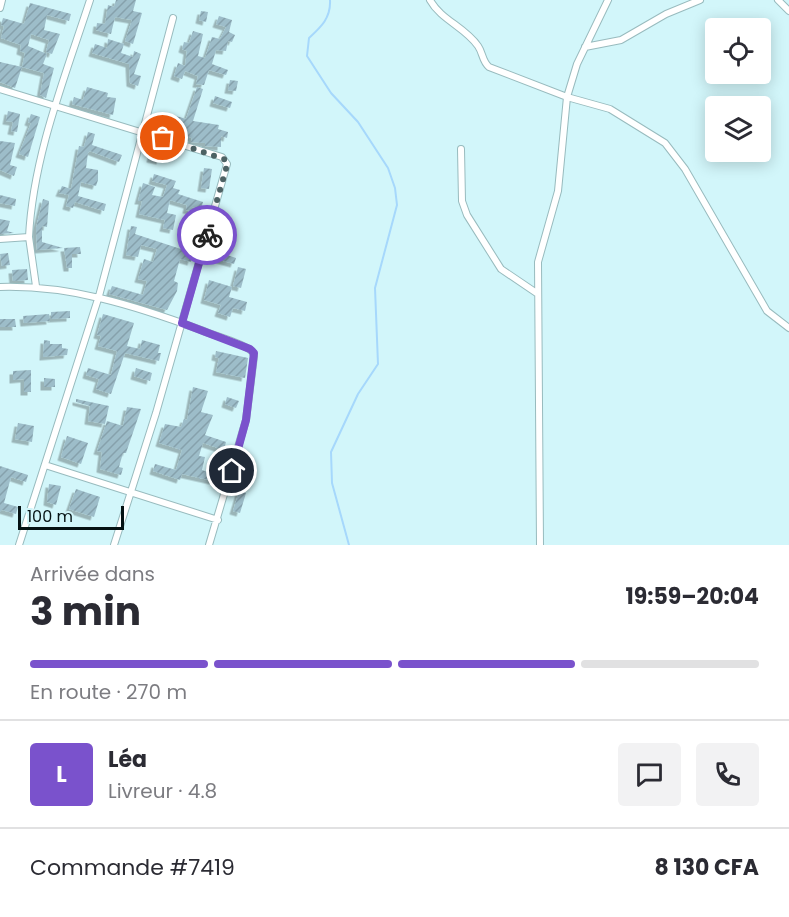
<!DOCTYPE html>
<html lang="fr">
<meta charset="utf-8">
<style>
:root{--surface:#fff;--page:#f2f2f3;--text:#2b2b33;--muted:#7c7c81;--line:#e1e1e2;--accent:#7a52cc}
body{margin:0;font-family:Poppins,sans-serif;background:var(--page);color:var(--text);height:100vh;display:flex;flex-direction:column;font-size:22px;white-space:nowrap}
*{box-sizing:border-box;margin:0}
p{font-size:20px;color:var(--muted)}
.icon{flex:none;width:33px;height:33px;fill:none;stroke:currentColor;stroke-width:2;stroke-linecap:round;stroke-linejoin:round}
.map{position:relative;height:545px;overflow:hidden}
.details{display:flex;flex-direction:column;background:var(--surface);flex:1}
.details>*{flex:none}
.buttons{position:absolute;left:705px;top:18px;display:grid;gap:12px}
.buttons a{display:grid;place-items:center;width:66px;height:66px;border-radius:6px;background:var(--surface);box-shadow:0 3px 15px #0003;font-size:30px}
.scale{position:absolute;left:18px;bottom:15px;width:106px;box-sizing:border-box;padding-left:6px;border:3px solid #051213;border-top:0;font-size:16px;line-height:21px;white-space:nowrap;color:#051213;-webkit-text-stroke:4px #d2f6fa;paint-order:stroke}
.pin{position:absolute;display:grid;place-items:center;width:51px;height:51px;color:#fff;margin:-26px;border:3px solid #fff;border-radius:50%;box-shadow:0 2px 6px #0007}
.courier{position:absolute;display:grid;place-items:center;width:60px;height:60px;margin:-30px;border:4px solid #7a52cc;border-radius:50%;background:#fff;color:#222;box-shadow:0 2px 8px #0007}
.overview em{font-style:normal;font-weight:700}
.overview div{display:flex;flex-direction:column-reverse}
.overview{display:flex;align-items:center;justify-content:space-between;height:102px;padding:0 30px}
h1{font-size:39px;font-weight:700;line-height:45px}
.bar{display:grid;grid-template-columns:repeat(4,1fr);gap:9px 6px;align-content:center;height:72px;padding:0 30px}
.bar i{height:8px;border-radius:4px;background:var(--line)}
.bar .current{background:var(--accent)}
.bar p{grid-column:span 4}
.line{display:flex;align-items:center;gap:15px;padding:0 30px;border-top:2px solid var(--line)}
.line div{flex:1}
.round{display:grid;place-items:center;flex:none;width:63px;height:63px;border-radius:6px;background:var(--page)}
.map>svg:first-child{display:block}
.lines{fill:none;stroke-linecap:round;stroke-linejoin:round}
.stream{stroke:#a6d8fc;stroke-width:2}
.building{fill:url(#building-hatch);filter:url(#shadow)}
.street-casing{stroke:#98bbbe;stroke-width:8}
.street{stroke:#fff;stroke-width:6}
.done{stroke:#4d6264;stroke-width:6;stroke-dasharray:0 10.8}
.route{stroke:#7a52cc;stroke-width:8}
</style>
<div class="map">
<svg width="789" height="545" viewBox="0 0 789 545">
<defs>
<pattern id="building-hatch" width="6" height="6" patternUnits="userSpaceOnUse" patternTransform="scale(1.5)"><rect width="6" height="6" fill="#9dbdc9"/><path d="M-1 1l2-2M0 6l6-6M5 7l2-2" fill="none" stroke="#86a1ac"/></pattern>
<filter id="shadow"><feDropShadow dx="-3.5" dy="3.5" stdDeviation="0" flood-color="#0004"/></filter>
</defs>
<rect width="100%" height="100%" fill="#d2f6fa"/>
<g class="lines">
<path class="stream" d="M330 0C331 18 321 27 309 38L307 56 331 93 358 122 388 168 395 188 397 205 375 288 378 364 358 394 331 452 332 483 349 545"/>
</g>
<path class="building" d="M116 0H136L133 11 142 13 133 44 125 41 132 20 115 17 111 34 96 30 97 23 105 24 108 5 114 7Z
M30 3 71 14 69 21 47 15 44 30 60 34 52 54 46 52 49 40 31 34 28 46 47 54 43 64 54 68 46 98 40 95 44 73 22 67 25 53 20 51 21 45 1 38 4 26 1 25 3 18 24 24Z
M201 11 208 12 206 22 199 20Z
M219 16 232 20 229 32 235 35 232 42 228 41 226 51 216 50 212 64 228 70 226 75 209 70 204 85 196 84 198 76 185 71 182 79 174 76 178 63 185 66 187 51 182 49 184 42 189 43 193 31 203 34 198 56 205 58 212 37 220 39 226 27 216 24Z
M108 39 124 44 121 53 133 57 134 51 141 54 134 74 141 76 138 86 130 83 129 64 92 53 95 44 107 48Z
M0 62 22 67 15 88 0 82Z
M230 80 238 81 236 91 228 90Z
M87 87 108 93 107 97 116 98 113 115 72 104 74 97 83 100Z
M197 87 203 89 193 121 219 125 218 129 228 132 227 138 221 136V147L205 146V143L191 142 192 138 168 131 173 115 186 119Z
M215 96 232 102 230 108 213 103Z
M8 111 20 114 17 132 11 131 13 122 6 121Z
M31 114 40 117 28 157 19 154 31 123 28 122Z
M88 132 95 134 92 145 122 155 119 162 90 151 88 153 86 168 98 170V180L96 186 81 182 78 196 106 204 104 211 75 202 73 208 66 206 69 195 59 193 62 186 71 189 79 146 84 147Z
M0 141 15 143 10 165 17 167 14 176 0 170Z
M152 151 162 153 160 161 150 159Z
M204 168 212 169 209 189 201 188Z
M154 174 176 181 173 188 180 190 178 194 203 202 201 209 192 207V211L186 210 187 205 170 200 167 213 176 215 173 230 163 228 165 220 139 214 142 201H138L143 183 155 187 152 195 163 197 167 185 152 181Z
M0 195 16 199 15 206 0 203Z
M43 199 49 201 47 227 42 226V242L63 248 37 250 36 228Z
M0 219 10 221 7 231 14 233 0 234Z
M187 220 196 223 193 230 184 226Z
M131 226 137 227 135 234 193 253 191 262 180 259 174 281 178 283 177 291 167 310 109 294 112 286 143 295 147 281 138 279 144 259 153 262 157 249 141 245 138 257 126 255Z
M80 247 81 254H72V268H67L64 248Z
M218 252 236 258 234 264 216 259Z
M8 253 10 265 2 266 0 254Z
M238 267 246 269 241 288 233 286Z
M27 269 28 280 13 281 12 270Z
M209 280 232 287 229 297 247 302 245 311 233 308 230 317 218 313 221 305 204 300Z
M70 311V318L51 319V312Z
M49 314 50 321 24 323 23 316Z
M103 314 134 323 127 346 140 349 142 340 160 345 158 353H161L159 361 125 353 111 394 96 389 99 379 86 375 88 368 111 375 117 351 98 346 101 336 97 335Z
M0 319H15L16 327H0Z
M44 340 50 341V344H62V348L68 349 67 355 43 357Z
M216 351 248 358 245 378 216 372 219 358 215 357Z
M136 368 152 373 150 381 134 376Z
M31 370V392H24V379L13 380V371Z
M44 378 55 379V387H44Z
M193 387 208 391 201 412 213 415 205 435 226 442 224 450 203 443 199 456 205 457 202 470 216 475 213 481 182 474 180 480 153 471 155 464 176 470 182 450 159 443 165 424 181 427 184 419 187 420Z
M227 397 239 401 236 408 225 404Z
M76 399 109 406 105 424 88 421 90 406 76 402Z
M127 407 141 409 126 453H123L119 467 123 468 121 475 100 469 102 452 97 451 107 421 123 426Z
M18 423 34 426 32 442 15 439Z
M67 436 88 443 81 464 61 457Z
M0 466 28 475 26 482 11 477 4 503 18 507 16 514 2 510 0 512Z
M49 484 61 486 56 505 47 502Z
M76 489 100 497 94 517 69 509Z
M239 491 246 493 240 513 233 511Z"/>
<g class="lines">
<defs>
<path id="street" d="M430 0C441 20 465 27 478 46 483 53 482 61 489 67L567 97 610 109 665 143 685 169 767 311 789 328
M778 0 789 11
M0 8 2 0
M585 47 621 40 666 14 700 0
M0 89 222 157 227 164 156 413 114 545
M461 149 462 201 467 215 501 269 538 294
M29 237C33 156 65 77 90 0
M0 239 29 237 36 286
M0 287C71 285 136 306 201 330 217 337 238 341 252 351L254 356 246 420 209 545
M45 465 218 520
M19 545 99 296 173 18
M540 545 538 262 558 191 567 97 577 64 608 0"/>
</defs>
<use href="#street" class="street-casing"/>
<use href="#street" class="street"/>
</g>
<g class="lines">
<path class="done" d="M163 138 226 160V169L207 235"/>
<path class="route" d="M207 235 182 323 250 349 254 353 246 420 232 471"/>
</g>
</svg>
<div class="buttons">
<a><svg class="icon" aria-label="locate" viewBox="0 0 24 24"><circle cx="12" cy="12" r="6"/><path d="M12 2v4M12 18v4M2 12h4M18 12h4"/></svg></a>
<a><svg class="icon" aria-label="layers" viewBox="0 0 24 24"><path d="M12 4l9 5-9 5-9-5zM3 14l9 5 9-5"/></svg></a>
</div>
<div class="scale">100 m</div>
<div class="pin" style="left:163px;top:138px;background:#ea580c"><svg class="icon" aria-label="bag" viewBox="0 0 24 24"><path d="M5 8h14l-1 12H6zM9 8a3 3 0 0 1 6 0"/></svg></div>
<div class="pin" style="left:232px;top:471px;background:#1f2937"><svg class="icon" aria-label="home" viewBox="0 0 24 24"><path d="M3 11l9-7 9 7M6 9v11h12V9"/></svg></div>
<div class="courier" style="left:207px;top:235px"><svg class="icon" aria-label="bike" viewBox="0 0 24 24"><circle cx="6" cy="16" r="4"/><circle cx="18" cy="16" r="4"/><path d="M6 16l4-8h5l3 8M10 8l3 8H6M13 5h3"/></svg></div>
</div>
<section class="details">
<div class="overview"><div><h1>3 min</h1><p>Arrivée dans</p></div><em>19:59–20:04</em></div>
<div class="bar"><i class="current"></i><i class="current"></i><i class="current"></i><i></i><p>En route · 270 m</p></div>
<div class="line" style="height:108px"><b class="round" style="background:var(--accent);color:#fff">L</b><div><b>Léa</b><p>Livreur · 4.8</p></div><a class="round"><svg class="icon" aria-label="chat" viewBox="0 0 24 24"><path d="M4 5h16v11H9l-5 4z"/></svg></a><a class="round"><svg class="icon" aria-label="phone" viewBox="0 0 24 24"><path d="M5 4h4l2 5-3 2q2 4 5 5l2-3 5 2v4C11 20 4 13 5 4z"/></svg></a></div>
<div class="line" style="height:78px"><div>Commande #7419</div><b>8 130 CFA</b></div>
</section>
